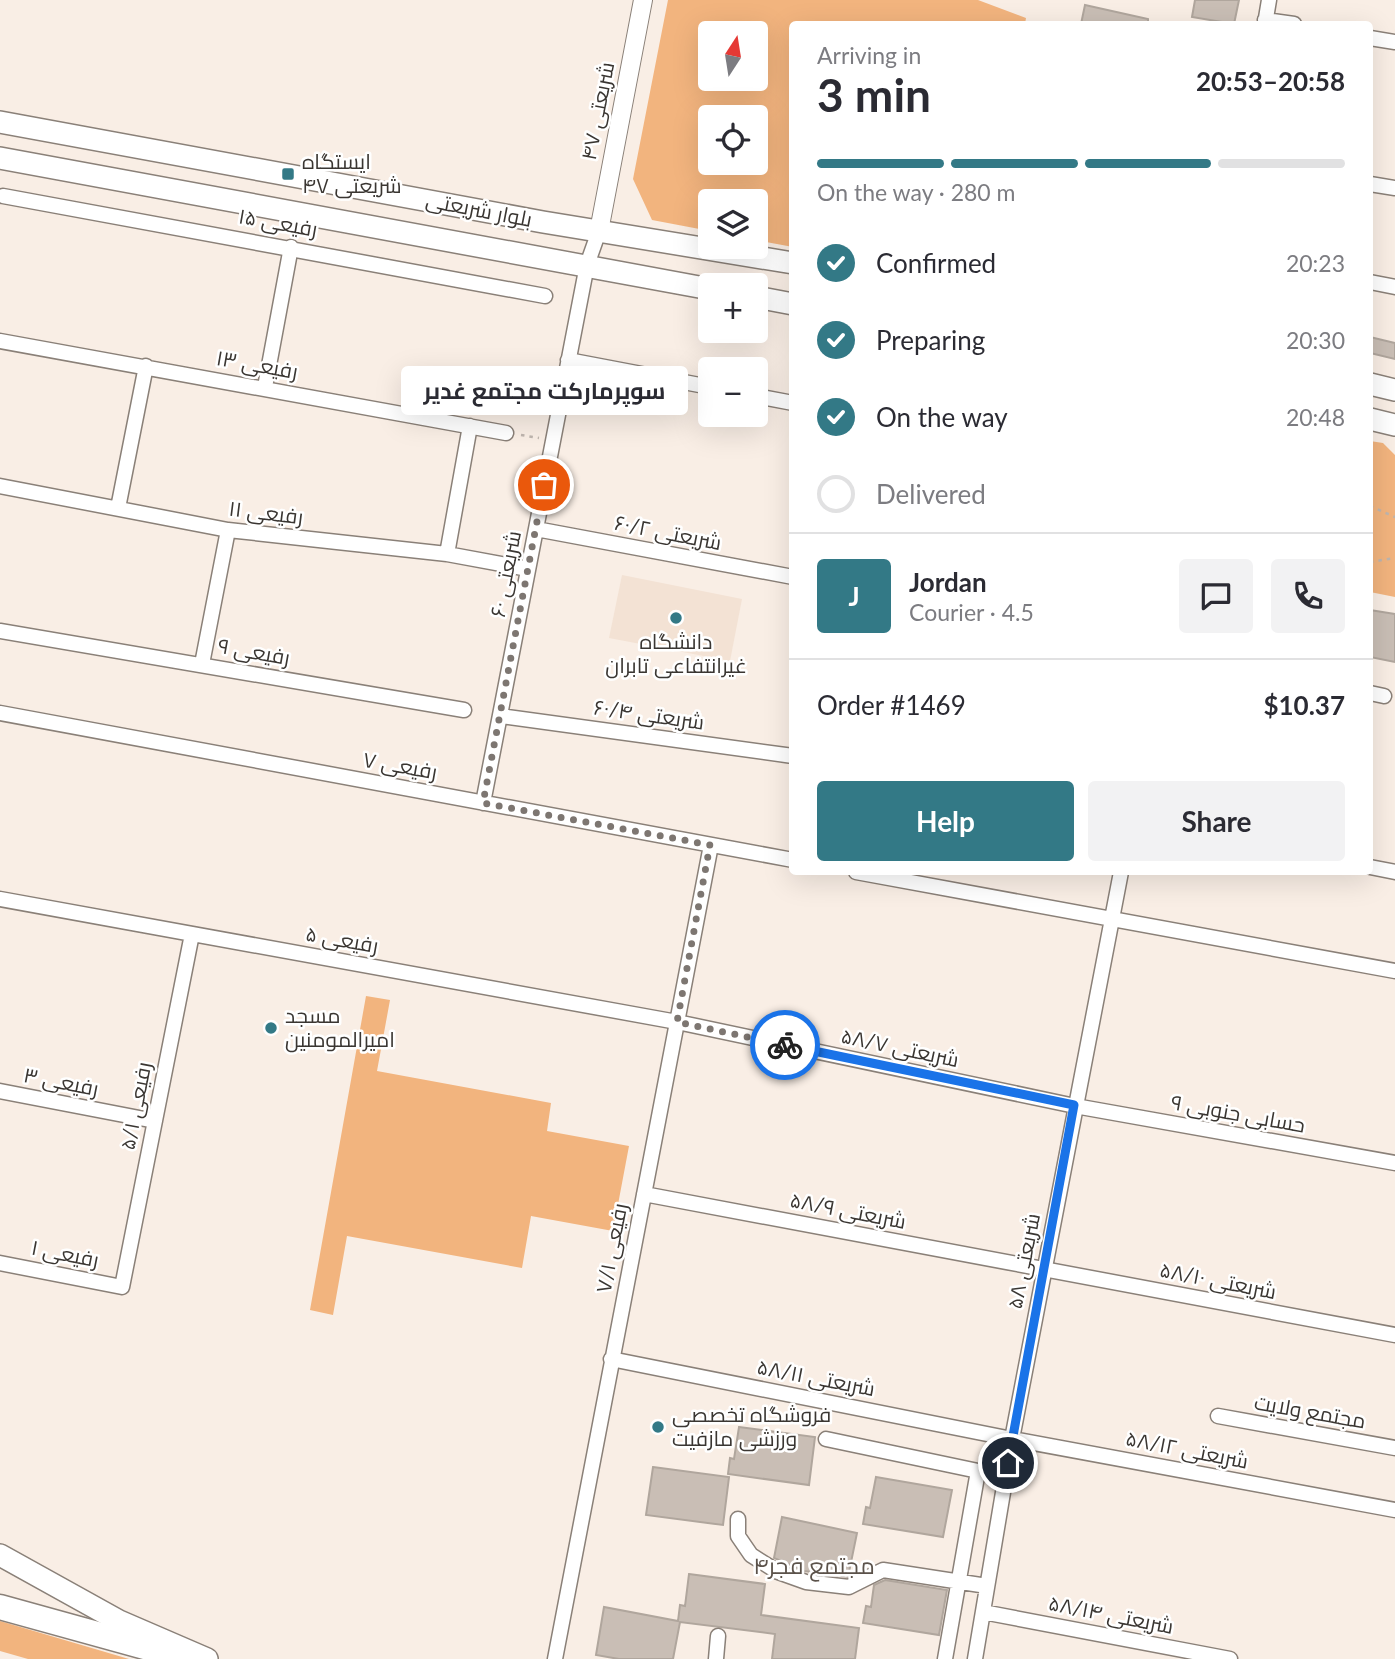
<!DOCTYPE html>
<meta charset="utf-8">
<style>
:root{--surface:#fff;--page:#f2f2f3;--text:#2b2b33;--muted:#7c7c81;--line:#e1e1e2;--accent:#337986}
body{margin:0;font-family:Lato,Cairo,sans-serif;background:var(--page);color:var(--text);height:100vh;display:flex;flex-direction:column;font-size:26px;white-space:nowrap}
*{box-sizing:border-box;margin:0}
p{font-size:23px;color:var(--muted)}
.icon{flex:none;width:38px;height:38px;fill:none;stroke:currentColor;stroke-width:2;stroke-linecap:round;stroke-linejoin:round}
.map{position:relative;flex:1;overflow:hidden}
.details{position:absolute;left:789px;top:21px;width:584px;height:854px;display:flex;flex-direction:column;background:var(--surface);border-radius:7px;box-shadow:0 7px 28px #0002}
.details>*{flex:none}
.needle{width:46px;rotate:12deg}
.tools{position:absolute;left:698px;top:21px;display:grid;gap:14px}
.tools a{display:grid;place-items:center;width:70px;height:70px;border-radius:7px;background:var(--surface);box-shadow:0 7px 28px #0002;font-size:35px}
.pin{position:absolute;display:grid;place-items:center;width:60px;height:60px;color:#fff;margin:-30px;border:4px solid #fff;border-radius:50%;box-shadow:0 2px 7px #0007}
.courier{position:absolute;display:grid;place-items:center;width:70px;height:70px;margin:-35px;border:5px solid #1a73e8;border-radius:50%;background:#fff;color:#222;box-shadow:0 2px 9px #0007}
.bubble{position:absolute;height:49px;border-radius:7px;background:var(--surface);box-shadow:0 7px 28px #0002;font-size:23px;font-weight:700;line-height:49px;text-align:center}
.head em{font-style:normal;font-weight:700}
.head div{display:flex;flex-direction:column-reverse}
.head{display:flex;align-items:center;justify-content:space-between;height:119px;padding:0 28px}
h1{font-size:46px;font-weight:700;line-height:52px}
.bar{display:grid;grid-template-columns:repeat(4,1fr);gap:10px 7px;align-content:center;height:84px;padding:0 28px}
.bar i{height:9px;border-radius:5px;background:var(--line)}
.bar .current{background:var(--accent)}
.bar p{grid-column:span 4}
.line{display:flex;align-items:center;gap:18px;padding:0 28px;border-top:2px solid var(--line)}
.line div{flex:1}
.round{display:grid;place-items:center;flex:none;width:74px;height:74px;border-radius:7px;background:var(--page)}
ol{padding:0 28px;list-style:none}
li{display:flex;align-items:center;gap:21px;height:77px}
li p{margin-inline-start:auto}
li .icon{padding:7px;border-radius:50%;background:var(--accent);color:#fff;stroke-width:4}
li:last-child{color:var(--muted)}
li i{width:38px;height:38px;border:4px solid var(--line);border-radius:50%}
.primary-button{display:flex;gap:14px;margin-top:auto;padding:14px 28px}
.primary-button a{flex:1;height:80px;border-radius:7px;background:var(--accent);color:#fff;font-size:28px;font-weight:700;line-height:80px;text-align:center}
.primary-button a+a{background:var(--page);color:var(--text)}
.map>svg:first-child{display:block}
.built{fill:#f3e2d4}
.green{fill:#f2b47e;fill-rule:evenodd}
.building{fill:#c9beb5;stroke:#b0a69d;stroke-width:2}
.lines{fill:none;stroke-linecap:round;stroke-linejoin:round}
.minor-casing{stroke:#8a8078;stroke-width:17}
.tertiary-casing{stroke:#8a8078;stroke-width:20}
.secondary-casing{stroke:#8a8078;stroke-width:24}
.trunk-casing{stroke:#8a8078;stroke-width:27}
.path{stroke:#beb5ae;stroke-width:2.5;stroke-dasharray:3.5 5;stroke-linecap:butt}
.minor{stroke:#fff;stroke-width:14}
.tertiary{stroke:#fff;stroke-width:18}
.secondary{stroke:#fff;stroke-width:21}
.trunk{stroke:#fff;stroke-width:24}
.done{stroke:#7d7671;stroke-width:7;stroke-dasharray:0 12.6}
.route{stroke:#1a73e8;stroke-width:9}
.poi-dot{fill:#337986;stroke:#fff;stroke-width:2.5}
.labels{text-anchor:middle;stroke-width:5;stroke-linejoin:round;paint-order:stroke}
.street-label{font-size:21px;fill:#3a3632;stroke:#fff}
.poi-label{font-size:21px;fill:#3a3632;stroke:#fff;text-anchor:start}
.neighbourhood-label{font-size:23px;fill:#5b524a;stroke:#fff}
</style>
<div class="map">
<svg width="1395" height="1659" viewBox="0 0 1395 1659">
<rect width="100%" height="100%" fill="#f9eee5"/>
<path class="built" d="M622 575 742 599 730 661 609 638Z"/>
<path class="green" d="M668 0H978L1026 18 1025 24H793V247L756 240V201H710V231L652 220 633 179ZM710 33H756V79H710ZM710 117H756V163H710Z
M1370 441 1383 443 1395 455V597L1370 592Z
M366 996 390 1000 377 1071 551 1103 547 1131 629 1146 613 1231 531 1216 522 1268 347 1236 333 1315 310 1310Z
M0 1621 129 1659H28L0 1651Z"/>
<path class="building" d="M1195 0H1239L1234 24 1192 17Z
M1085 5 1148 19V24H1081Z
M1370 337 1395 343V359L1370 353Z
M1370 610 1395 614V662L1370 657Z
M739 1427 815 1437 809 1485 728 1474 730 1458 734 1459Z
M653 1467 729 1477 723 1525 646 1515Z
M876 1477 952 1490 943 1537 863 1524 866 1507 870 1508Z
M782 1517 857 1533 848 1577 804 1571 774 1558Z
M689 1574 765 1584 761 1615 859 1628 855 1659H772L775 1634 680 1622 673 1659H619L596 1655 604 1607 678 1621 680 1605 685 1606Z
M885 1580 947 1590 939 1635 863 1623 866 1606 871 1607 874 1585Z"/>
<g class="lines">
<defs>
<path id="minor" d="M1265 20 1294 24
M1265 24 1269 0
M1370 38 1395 42
M1370 184 1395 188
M3 196 545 296
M1370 282 1395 287
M0 341 506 433
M568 360 710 387
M265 387 291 247
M756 396 793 403
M0 486 228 530 447 554 528 569
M118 508 146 366
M536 529 793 577
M447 554 470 426
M0 631 464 710
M202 664 228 530
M1370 693 1384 696
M0 713 793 860
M501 716 793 756
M483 803 587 265 599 231
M1370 867 1395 872
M856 872 1395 971
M0 899 677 1022 1075 1106 1395 1163
M0 1091 155 1121
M644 1194 1395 1335
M0 1263 122 1287 192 934
M611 1359 1012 1439 1395 1510
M1218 1416 1395 1448
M826 1439 978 1471 945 1659
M738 1519V1536L751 1555 778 1572 806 1582 849 1587 883 1570 987 1586
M983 1612 1230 1659
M555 1659 711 845
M716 1659 718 1636
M975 1659 1012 1439 1121 872"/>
<path id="tertiary" d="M599 231 643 0"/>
<path id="secondary" d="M0 122 543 222 793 263
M0 158 710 289
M756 297 793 304
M1370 384 1395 390
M1370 419 1395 425
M0 1555 119 1621 207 1659"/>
<path id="trunk" d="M0 1607 188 1659"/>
</defs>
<use href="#minor" class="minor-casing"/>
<use href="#tertiary" class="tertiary-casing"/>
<use href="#secondary" class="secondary-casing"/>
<use href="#trunk" class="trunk-casing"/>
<path class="path" d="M521 435 539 438
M1370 506 1395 517
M1370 562 1395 558"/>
<use href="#minor" class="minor"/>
<use href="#tertiary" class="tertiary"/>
<use href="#secondary" class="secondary"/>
<use href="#trunk" class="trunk"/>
</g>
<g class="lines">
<path class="done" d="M544 485 483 803 710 845 677 1022 785 1045"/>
<path class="route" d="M785 1045 1074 1105 1008 1463"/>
</g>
<g class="poi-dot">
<rect x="281" y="167" width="14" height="14" rx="3.5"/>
<circle cx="676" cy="618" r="7"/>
<circle cx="271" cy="1028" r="7"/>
<circle cx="658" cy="1427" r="7"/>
</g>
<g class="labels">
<g class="street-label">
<text transform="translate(598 111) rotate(-79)" y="7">شریعتی ۴۷</text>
<text transform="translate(479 210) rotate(11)" y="7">بلوار شریعتی</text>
<text transform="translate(278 223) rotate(10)" y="7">رفیعی ۱۵</text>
<text transform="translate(257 365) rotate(10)" y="7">رفیعی ۱۳</text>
<text transform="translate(266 513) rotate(7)" y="7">رفیعی ۱۱</text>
<text transform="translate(668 533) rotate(11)" y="7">شریعتی ۶۰/۲</text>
<text transform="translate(506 574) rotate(-79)" y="7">شریعتی ۶۰</text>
<text transform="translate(254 652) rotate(10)" y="7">رفیعی ۹</text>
<text transform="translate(649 715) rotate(8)" y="7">شریعتی ۶۰/۴</text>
<text transform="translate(400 766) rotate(10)" y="7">رفیعی ۷</text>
<text transform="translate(342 940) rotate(10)" y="7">رفیعی ۵</text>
<text transform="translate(900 1048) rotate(12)" y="7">شریعتی ۵۸/۷</text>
<text transform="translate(61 1082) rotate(11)" y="7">رفیعی ۳</text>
<text transform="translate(136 1106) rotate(-79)" y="7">رفیعی ۵/۱</text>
<text transform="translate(1238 1114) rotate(10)" y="7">حسابی جنوبی ۹</text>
<text transform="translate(848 1211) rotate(11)" y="7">شریعتی ۵۸/۹</text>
<text transform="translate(612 1248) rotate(-79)" y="7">رفیعی ۷/۱</text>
<text transform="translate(65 1254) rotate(11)" y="7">رفیعی ۱</text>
<text transform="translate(1024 1261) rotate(-79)" y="7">شریعتی ۵۸</text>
<text transform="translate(1218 1281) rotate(11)" y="7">شریعتی ۵۸/۱۰</text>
<text transform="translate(816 1378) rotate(11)" y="7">شریعتی ۵۸/۱۱</text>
<text transform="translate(1310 1412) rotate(10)" y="7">مجتمع ولایت</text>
<text transform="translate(1187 1450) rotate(11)" y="7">شریعتی ۵۸/۱۲</text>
<text transform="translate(1111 1615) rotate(11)" y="7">شریعتی ۵۸/۱۴</text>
</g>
<g class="poi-label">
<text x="302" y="169">ایستگاه<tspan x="302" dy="24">شریعتی ۴۷</tspan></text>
<text x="676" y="649" text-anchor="middle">دانشگاه<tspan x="676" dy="24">غیرانتفاعی تابران</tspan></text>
<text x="285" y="1023">مسجد<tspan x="285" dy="24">امیرالمومنین</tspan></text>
<text x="672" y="1422">فروشگاه تخصصی<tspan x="672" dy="24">ورزشی مازفیت</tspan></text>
</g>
<g class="neighbourhood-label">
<text x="814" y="1574">مجتمع فجر۴</text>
</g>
</g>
</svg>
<div class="tools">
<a><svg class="needle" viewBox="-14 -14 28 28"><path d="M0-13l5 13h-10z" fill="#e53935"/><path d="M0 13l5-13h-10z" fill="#7c7c81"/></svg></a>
<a><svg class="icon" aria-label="locate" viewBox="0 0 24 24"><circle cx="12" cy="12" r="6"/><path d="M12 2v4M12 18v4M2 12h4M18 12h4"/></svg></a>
<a><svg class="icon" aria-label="layers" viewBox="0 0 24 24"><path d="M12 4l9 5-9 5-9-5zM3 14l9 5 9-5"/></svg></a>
<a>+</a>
<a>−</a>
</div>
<div class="pin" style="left:544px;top:485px;background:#ea580c"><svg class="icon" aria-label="bag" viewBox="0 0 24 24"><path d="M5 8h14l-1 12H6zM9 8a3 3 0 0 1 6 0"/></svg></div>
<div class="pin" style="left:1008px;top:1463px;background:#1f2937"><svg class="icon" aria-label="home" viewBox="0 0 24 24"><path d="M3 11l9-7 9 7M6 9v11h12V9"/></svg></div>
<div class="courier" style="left:785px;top:1045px"><svg class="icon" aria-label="bike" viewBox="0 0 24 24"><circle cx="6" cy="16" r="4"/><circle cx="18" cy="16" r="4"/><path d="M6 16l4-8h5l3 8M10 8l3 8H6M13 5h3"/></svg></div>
<div class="bubble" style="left:401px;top:366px;width:287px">سوپرمارکت مجتمع غدیر</div>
<section class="details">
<div class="head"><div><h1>3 min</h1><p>Arriving in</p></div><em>20:53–20:58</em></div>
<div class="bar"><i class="current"></i><i class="current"></i><i class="current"></i><i></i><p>On the way · 280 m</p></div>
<ol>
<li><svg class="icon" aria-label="check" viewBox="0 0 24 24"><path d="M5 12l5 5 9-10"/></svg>Confirmed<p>20:23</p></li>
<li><svg class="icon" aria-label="check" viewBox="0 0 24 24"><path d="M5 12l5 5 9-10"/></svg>Preparing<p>20:30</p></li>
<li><svg class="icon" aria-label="check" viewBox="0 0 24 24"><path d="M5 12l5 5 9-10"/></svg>On the way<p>20:48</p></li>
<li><i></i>Delivered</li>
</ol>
<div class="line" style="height:126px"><b class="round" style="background:var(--accent);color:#fff">J</b><div><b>Jordan</b><p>Courier · 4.5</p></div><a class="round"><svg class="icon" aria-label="chat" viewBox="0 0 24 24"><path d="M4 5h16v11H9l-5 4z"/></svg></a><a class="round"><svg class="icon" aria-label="phone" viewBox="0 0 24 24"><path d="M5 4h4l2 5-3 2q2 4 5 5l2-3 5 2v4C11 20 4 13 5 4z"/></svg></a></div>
<div class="line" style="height:91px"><div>Order #1469</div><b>$10.37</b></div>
<div class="primary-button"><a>Help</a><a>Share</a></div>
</section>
</div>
